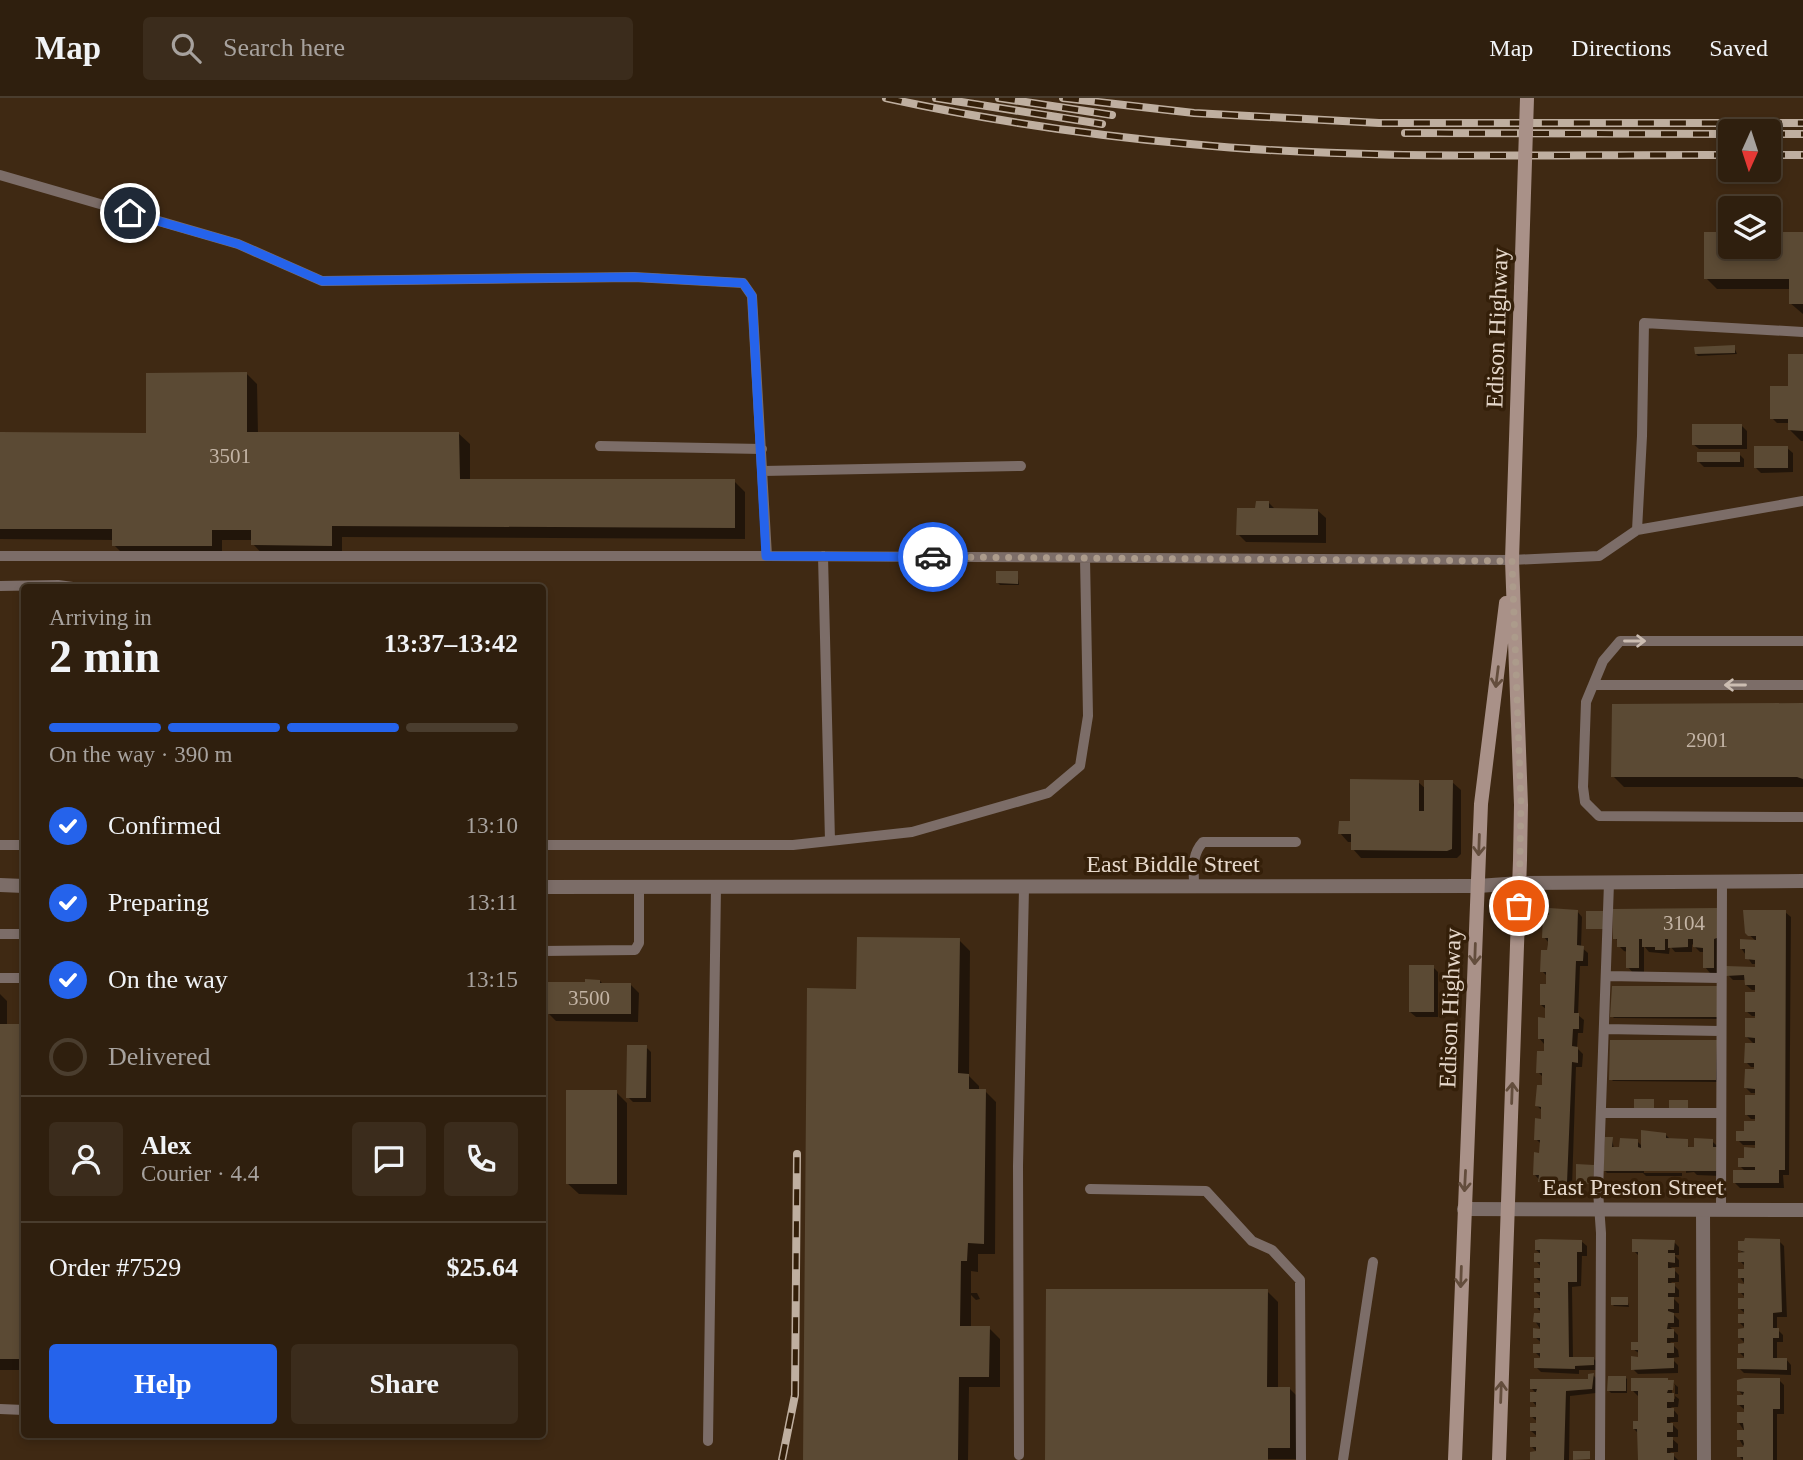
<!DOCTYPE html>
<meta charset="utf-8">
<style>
:root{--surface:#2f1f0e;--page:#3b2c1c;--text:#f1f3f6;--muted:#a7a29e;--line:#4a3d2e;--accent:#2563eb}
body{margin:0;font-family:"Times New Roman",serif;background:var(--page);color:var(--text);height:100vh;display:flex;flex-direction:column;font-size:26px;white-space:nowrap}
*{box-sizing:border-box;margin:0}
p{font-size:23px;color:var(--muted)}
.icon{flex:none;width:38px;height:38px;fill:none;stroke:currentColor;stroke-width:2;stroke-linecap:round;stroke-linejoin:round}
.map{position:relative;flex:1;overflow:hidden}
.panel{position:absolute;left:21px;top:486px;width:525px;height:854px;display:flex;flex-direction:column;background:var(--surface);border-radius:7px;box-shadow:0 4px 10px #0003,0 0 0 2px var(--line)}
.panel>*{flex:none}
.needle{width:46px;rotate:183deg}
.tools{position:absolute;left:1718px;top:21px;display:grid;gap:14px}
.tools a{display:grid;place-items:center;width:63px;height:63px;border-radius:7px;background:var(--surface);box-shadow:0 4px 10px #0003,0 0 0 2px var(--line);font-size:35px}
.pin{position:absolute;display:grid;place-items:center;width:60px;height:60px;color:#fff;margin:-30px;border:4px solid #fff;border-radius:50%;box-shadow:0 2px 7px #0007}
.courier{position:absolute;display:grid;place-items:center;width:70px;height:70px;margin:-35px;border:5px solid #2563eb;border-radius:50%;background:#fff;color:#222;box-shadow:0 2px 9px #0007}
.headline em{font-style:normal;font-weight:700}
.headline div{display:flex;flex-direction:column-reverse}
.headline{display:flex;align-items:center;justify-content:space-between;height:119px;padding:0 28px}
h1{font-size:46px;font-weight:700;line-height:52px}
.bar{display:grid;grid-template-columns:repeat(4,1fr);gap:10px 7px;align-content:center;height:84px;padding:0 28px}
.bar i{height:9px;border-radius:5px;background:var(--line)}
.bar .active{background:var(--accent)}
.bar p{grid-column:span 4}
.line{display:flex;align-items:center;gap:18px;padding:0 28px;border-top:2px solid var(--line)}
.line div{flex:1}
.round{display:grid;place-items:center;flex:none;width:74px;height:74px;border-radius:7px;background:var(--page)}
ol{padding:0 28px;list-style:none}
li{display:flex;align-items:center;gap:21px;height:77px}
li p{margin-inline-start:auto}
li .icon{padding:7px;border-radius:50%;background:var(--accent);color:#fff;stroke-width:4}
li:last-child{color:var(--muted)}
li i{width:38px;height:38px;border:4px solid var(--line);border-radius:50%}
.primary-button{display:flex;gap:14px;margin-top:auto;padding:14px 28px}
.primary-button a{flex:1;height:80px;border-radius:7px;background:var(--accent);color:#fff;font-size:28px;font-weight:700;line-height:80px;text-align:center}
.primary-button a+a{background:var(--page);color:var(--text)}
header{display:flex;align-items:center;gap:42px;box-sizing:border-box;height:98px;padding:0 35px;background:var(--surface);border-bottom:2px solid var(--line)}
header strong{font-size:33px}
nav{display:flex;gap:38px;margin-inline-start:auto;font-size:24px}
.search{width:490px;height:63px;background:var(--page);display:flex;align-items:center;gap:18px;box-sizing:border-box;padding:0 24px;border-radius:7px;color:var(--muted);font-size:26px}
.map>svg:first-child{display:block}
.shadow{fill:#0007}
.building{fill:#5b4a34}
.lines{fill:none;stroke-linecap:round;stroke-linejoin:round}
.service{stroke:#7c6d68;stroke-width:10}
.minor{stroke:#7c6d68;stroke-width:14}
.tertiary{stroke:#7c6d68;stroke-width:14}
.secondary{stroke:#a99188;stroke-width:14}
.rail-casing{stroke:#bfafa0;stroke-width:8}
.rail{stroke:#341f09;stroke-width:5;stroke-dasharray:16;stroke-linecap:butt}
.secondary-bridge{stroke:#a99188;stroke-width:14}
.oneway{stroke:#ccbdb2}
.oneway2{stroke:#634d3c}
.done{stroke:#ac9b8b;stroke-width:7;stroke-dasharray:0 12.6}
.route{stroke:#2563eb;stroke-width:9}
.labels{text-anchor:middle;stroke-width:7;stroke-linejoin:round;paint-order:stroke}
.number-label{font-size:21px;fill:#c3b4a5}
.street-label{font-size:24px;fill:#e6d8cb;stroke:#341f09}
</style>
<header>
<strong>Map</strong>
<div class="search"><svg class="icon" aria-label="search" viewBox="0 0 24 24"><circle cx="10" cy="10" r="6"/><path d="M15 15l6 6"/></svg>Search here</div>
<nav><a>Map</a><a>Directions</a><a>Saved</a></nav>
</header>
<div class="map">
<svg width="1803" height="1362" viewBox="0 0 1803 1362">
<rect width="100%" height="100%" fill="#3f2913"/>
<path class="shadow" d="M1803 136V216L1790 205V191H1717L1706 180 1731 149H1769Z
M1734 249 1737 256 1698 258 1696 256Z
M1803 258V343H1801L1790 332V325H1777L1772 320Z
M246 275 257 286 258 336 458 335 470 346V383H734L745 394V441L342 439V458H264L253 446V442H222V458H125L114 447V442L0 441V336L148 337Z
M1742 328 1747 333V351H1699L1693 346Z
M1787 350 1793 355V374L1761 375 1756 370Z
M1739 356 1744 361V369H1704L1699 364Z
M1268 404 1276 412H1317L1326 420V445L1246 444 1238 436 1257 412Z
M1017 474 1019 487H1000L998 485Z
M1803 607V689H1624L1613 678Z
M1418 684 1426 691 1452 684 1461 692V756L1457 760H1361L1353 751V744H1348L1340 735 1352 725Z
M1716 812 1718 875H1710L1705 869V854H1700L1692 846V854H1675L1670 848 1669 856 1649 854 1644 848V874L1633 875 1628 869V854L1624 853 1619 848V844L1615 840Z
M1577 813 1582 819 1581 849 1588 855V868H1580L1578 917 1584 922 1583 935H1578L1577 950 1583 956 1582 969H1576L1572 1089 1545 1088 1535 1077 1541 1057 1542 1047 1536 1041 1542 1022 1543 1013 1537 1008 1544 980 1538 974 1545 955 1544 946 1539 940 1546 921 1547 912 1541 907 1548 879 1542 873 1549 854V845L1544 839Z
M1785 814 1791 819 1789 1077H1783L1784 1090H1740L1735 1085 1746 1074 1740 1068 1756 1051 1757 1047H1743L1738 1042 1756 1025 1757 1021H1751L1746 1016 1756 995H1751L1746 990 1756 973V969H1751L1746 964 1755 947 1747 939 1757 918H1752L1746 913 1757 896V892H1752L1746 887V882H1733L1728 877 1757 871V866H1752L1741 850 1756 843 1746 834Z
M959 842 970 853 969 978 979 988V993H985L996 1004 995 1156H978V1174L971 1173V1195H977L980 1201 976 1202 971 1197V1230H989L1000 1241V1289H969L968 1362H805L858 892Z
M1433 869 1438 874V919H1416L1410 914Z
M600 883 603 886H630L639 895 638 924 556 923 548 915Z
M1716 890 1718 921 1614 920 1612 918Z
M0 896 7 903V928H24V1272H0Z
M1716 944 1718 984 1613 983 1611 981Z
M646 949 651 954V1004H633L628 999Z
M616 994 627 1005V1097L579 1096 567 1085Z
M1666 1037 1671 1042 1687 1043 1689 1051 1712 1043 1717 1048 1721 1078 1697 1077 1694 1074 1686 1075V1072L1644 1071V1075H1682V1078H1646L1643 1075H1607L1605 1073 1612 1041 1614 1051 1637 1043 1642 1048Z
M1581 1143 1587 1148V1158H1582L1581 1188 1572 1189 1573 1261 1593 1260 1599 1266V1272H1579V1276L1541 1274 1536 1269 1543 1262 1535 1254 1544 1247 1535 1239 1541 1232 1535 1223 1544 1217 1536 1209V1201L1541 1199 1535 1193 1544 1187 1535 1179 1544 1172 1536 1163 1542 1157 1536 1152Z
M1779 1143 1784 1148 1787 1219H1777V1231L1783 1237V1244H1777V1261H1786L1791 1267V1277L1744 1275 1739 1270 1747 1262 1739 1254 1746 1246 1739 1239 1746 1231 1739 1224 1748 1218 1739 1210 1748 1202 1740 1194 1746 1188 1740 1179 1746 1169 1740 1163 1744 1156 1740 1152Z
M1674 1144 1679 1149V1157H1674L1679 1162V1169H1671L1679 1177V1184H1671L1679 1192V1199H1672L1679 1206V1215H1672L1679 1222V1229H1670L1678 1237V1244H1670L1678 1252 1679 1259 1671 1260 1678 1267V1275L1638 1276 1633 1271 1640 1256 1633 1251 1640 1246V1159L1634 1153Z
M1267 1193 1278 1204V1291H1290L1301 1302 1300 1361 1047 1362Z
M1627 1200 1629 1209 1614 1208 1612 1206Z
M1593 1277 1598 1282 1596 1295 1570 1298 1569 1362H1532L1538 1355 1532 1349 1539 1340 1531 1333 1540 1326 1531 1318 1539 1311 1532 1303 1537 1296 1532 1291 1590 1283Z
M1625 1279 1627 1281V1295H1611L1609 1293Z
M1779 1282 1784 1287V1316H1777V1362H1743L1739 1358 1745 1351 1739 1341 1745 1334 1739 1325 1745 1312 1739 1307 1745 1299 1739 1293Z
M1672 1284V1300L1675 1301V1298L1679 1301 1678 1309H1671L1678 1317V1324H1670L1678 1332V1339H1670L1678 1346V1354H1670L1678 1362H1639V1336L1634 1331 1639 1325 1638 1298 1633 1293Z
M1672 1284 1678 1289V1296H1675V1287Z"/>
<path class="building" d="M1704 134H1731V149H1769V134H1803V206H1789V181H1704Z
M1735 247V255L1695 256 1694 249Z
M1788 256H1803V333L1788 332V321H1770V288H1788Z
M247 274V334H459L460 381H735V430L332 428V448L251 447V432H212V448H112V431H0V334L146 335V275Z
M1692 326H1742V347H1692Z
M1754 348H1788V370H1754Z
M1697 354H1740V364H1697Z
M1256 403H1269V410L1318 411V437H1236L1237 410H1255Z
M996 473H1018V486L996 485Z
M1803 605V681L1797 679H1611L1612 606Z
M1350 681 1419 682V713H1424V682H1453L1452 751 1447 753 1351 752V736H1338L1339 723H1350Z
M1549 810 1578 812 1577 847 1584 848 1583 863H1576L1574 915H1579V931H1573L1572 948 1578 949V965L1572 964 1567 1085 1538 1084 1539 1077H1533L1534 1054 1539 1055 1540 1042H1534L1535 1020 1541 1021V1009L1535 1008 1537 987H1542V975H1536L1537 953H1544V941H1538V919L1545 920V907H1540V886H1546V874H1540L1541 852H1547L1548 846V840H1542L1543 817H1549Z
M1717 810V840L1714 841V870H1703V850L1693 849V841H1688V849L1668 850V841H1665V852H1655V849H1642V841H1639V870H1626V849H1617V841H1613V811Z
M1743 812H1786L1785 1072H1779V1085H1733V1072H1755V1069H1738V1060H1744V1049L1755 1050V1043H1736V1033H1744V1023H1755V1017H1745V997H1755V991L1744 990 1745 971H1754V965H1744L1745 945H1755V940L1745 939V920H1755V914H1745V894H1755V887H1745L1744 877 1726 878V868L1755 869V862L1745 861V851H1740V841L1756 842V838H1748L1745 835Z
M1586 813H1604V831H1586Z
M857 839 960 840 958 975 969 976V991H986L984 1146 968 1145 967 1163H961L960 1228H990L989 1279H959L958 1362H803L807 890 856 891Z
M1409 867H1434V914H1409Z
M585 881 600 882V885H631V916H546V884H585Z
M1612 888H1717V919H1610Z
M0 926H24V1261H0Z
M1610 942H1717L1716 982H1609Z
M627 947H647L646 1000H626Z
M566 992H617V1086H566Z
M1634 1001H1654V1010H1634Z
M1669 1002H1688V1011H1669Z
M1641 1032 1666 1035V1040L1688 1041V1049H1694V1040L1713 1041V1049H1717V1073H1603L1605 1039H1613L1612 1049H1619L1620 1040 1638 1041V1049L1641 1050Z
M1576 1066 1594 1067 1593 1086 1576 1085Z
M1745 1140 1780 1141 1782 1214 1773 1215V1230H1779V1240H1773V1260H1787V1272L1737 1271V1260H1744V1255H1738V1246L1744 1245V1240H1738V1231L1744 1230V1225H1738V1216H1744V1211H1738V1200H1744V1195H1738V1185L1744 1186V1180H1738V1171H1744V1164H1738V1155L1745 1154 1738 1152V1143H1744Z
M1540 1141 1582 1142V1154H1577V1184H1568L1569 1259H1594V1267L1575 1268V1271L1534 1270V1260H1540V1255H1533V1246H1540V1240H1533V1230L1540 1231V1225L1533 1224 1534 1215H1540V1210H1534V1200H1540V1194H1534V1185H1540V1180H1534V1170H1540V1164H1534V1155H1540V1152H1535V1142Z
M1632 1141 1675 1142 1674 1152H1668V1155H1675V1165L1668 1164V1170H1675V1180H1668V1185H1675V1195H1668V1199H1674V1211H1668V1213L1674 1215V1225H1668L1667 1231H1674V1240H1667V1245H1674V1255H1667V1260H1674V1270L1631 1272V1258L1638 1259V1252H1631V1244H1638V1154H1632Z
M1046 1191H1268L1267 1289H1290V1350H1268V1362H1045Z
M1611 1199H1628V1207H1611Z
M1594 1275 1592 1291 1566 1293 1564 1362H1530V1354L1536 1353V1349H1530V1339H1536V1333H1530V1325H1536V1319H1530V1309H1536V1304H1530V1294H1536L1537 1291H1530V1281H1588V1276Z
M1608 1278H1626V1293H1607Z
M1631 1280H1668V1282H1674L1673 1292H1668L1667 1295H1674V1304H1667V1310H1674V1319H1667V1325H1673V1334H1667V1339H1673V1350H1667V1355H1674V1362H1638L1637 1331H1633V1323H1638V1293H1631Z
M1744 1280H1780V1311H1773V1362H1743V1359H1737V1349H1743L1744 1346 1743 1342H1737V1332H1744L1743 1325H1737V1314H1744V1307H1737V1297H1743L1744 1294 1737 1293V1282Z
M1573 1353H1590V1361L1573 1362Z"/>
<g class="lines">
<path class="service" d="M0 77 238 146 322 183 634 179 743 185 752 198 767 458
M600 348 762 351
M763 373 1021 368
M1637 432 1642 338 1644 225 1803 234
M0 458H767L1512 462 1599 458 1637 432 1803 403
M823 458 830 743
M0 488 58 487 80 490
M1803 543H1620L1603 563 1586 604 1583 689 1585 704 1599 718 1803 719
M1593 587H1803
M0 747H24
M542 747H793L912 734 1048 695 1080 668 1088 618 1085 460
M1194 788C1194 772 1191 757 1203 744H1296
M0 836H24
M542 853 635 852 639 845V789
M1607 878 1720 880
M0 880H24
M1604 931 1720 933
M1601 1015H1721
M1090 1091 1206 1093 1252 1143 1272 1152 1300 1182 1301 1362
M1721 1112 1722 784
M0 1311 24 1312
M708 1343 716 789
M1019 1357 1018 1068 1024 790
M1343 1362 1373 1164
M1600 1362 1601 1135 1598 1093 1609 785"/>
<path class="minor" d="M0 787 24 788
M542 789 1478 788
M1703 1112 1704 1362"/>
<path class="tertiary" d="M1478 788 1520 785 1803 783
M1464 1111 1803 1112"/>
<path class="secondary" d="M1455 1362 1481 706 1506 505
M1499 1362 1520 762 1521 707 1512 462 1521 190"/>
<defs>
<path id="rail" d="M886 0C986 22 1088 37 1190 46 1369 63 1551 56 1731 57
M936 0 1102 26
M999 0 1112 17
M1063 0 1194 15 1379 25H1803
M1405 35 1731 36
M1769 36H1803
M1769 57H1803
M782 1362 795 1297 797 1056"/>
</defs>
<use href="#rail" class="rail-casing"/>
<use href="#rail" class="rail"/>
<path class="secondary-bridge" d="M1521 190 1527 0"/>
</g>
<defs><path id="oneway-shaft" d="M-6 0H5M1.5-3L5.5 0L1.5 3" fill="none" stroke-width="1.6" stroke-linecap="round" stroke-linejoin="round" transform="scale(1.75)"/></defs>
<g class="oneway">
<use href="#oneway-shaft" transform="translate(1635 543)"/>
<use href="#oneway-shaft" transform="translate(1735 587) rotate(-180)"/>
</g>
<g class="oneway2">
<use href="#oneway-shaft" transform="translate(1497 579) rotate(97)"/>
<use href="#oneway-shaft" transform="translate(1479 747) rotate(92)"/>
<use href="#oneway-shaft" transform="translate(1475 856) rotate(92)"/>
<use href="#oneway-shaft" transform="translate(1512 995) rotate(-88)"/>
<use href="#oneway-shaft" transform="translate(1465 1083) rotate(93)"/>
<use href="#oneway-shaft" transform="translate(1461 1179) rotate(92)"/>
<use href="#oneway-shaft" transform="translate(1501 1294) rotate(-88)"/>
</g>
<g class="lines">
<path class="done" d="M933 459 1512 463 1521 706 1519 808"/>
<path class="route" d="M130 115 238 146 322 183 634 179 743 185 752 198 766 458 933 459"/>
</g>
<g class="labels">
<g class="number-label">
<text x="230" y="365">3501</text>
<text x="1707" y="649">2901</text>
<text x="1684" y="832">3104</text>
<text x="589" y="907">3500</text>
</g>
<g class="street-label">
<text transform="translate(1497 230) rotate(-88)" y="8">Edison Highway</text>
<text x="1173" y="774">East Biddle Street</text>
<text transform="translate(1450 910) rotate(-88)" y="8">Edison Highway</text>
<text x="1633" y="1097">East Preston Street</text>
</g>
</g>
</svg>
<div class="tools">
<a><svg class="needle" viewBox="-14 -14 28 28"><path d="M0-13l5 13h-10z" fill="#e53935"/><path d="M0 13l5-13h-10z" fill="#a7a29e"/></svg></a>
<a><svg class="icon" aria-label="layers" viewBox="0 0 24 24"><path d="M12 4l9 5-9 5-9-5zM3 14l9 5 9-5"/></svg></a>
</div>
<div class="pin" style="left:1519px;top:808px;background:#ea580c"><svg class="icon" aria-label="bag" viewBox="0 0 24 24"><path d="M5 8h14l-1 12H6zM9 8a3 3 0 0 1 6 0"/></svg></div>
<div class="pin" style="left:130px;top:115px;background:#1f2937"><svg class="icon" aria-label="home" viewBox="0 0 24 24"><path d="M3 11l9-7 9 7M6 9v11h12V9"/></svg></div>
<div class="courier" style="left:933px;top:459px"><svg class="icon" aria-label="car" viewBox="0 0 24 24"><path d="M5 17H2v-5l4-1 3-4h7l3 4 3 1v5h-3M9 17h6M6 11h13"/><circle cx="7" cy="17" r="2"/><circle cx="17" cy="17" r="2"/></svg></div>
<section class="panel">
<div class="headline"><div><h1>2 min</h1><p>Arriving in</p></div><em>13:37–13:42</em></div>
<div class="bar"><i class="active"></i><i class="active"></i><i class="active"></i><i></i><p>On the way · 390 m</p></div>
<ol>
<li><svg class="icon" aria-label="check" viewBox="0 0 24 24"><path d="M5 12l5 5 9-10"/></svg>Confirmed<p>13:10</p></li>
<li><svg class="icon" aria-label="check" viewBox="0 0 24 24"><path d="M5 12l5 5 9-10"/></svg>Preparing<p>13:11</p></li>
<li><svg class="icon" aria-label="check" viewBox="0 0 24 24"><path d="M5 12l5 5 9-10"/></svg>On the way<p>13:15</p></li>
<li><i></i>Delivered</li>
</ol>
<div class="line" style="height:126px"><a class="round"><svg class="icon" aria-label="person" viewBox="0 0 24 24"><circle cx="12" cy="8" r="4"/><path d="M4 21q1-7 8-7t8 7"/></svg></a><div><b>Alex</b><p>Courier · 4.4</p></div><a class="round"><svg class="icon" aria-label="chat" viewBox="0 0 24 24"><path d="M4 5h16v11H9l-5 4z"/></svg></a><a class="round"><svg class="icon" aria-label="phone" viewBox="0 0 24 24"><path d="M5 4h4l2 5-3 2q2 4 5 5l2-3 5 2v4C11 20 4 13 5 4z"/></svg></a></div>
<div class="line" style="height:91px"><div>Order #7529</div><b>$25.64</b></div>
<div class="primary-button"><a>Help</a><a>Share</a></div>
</section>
</div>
